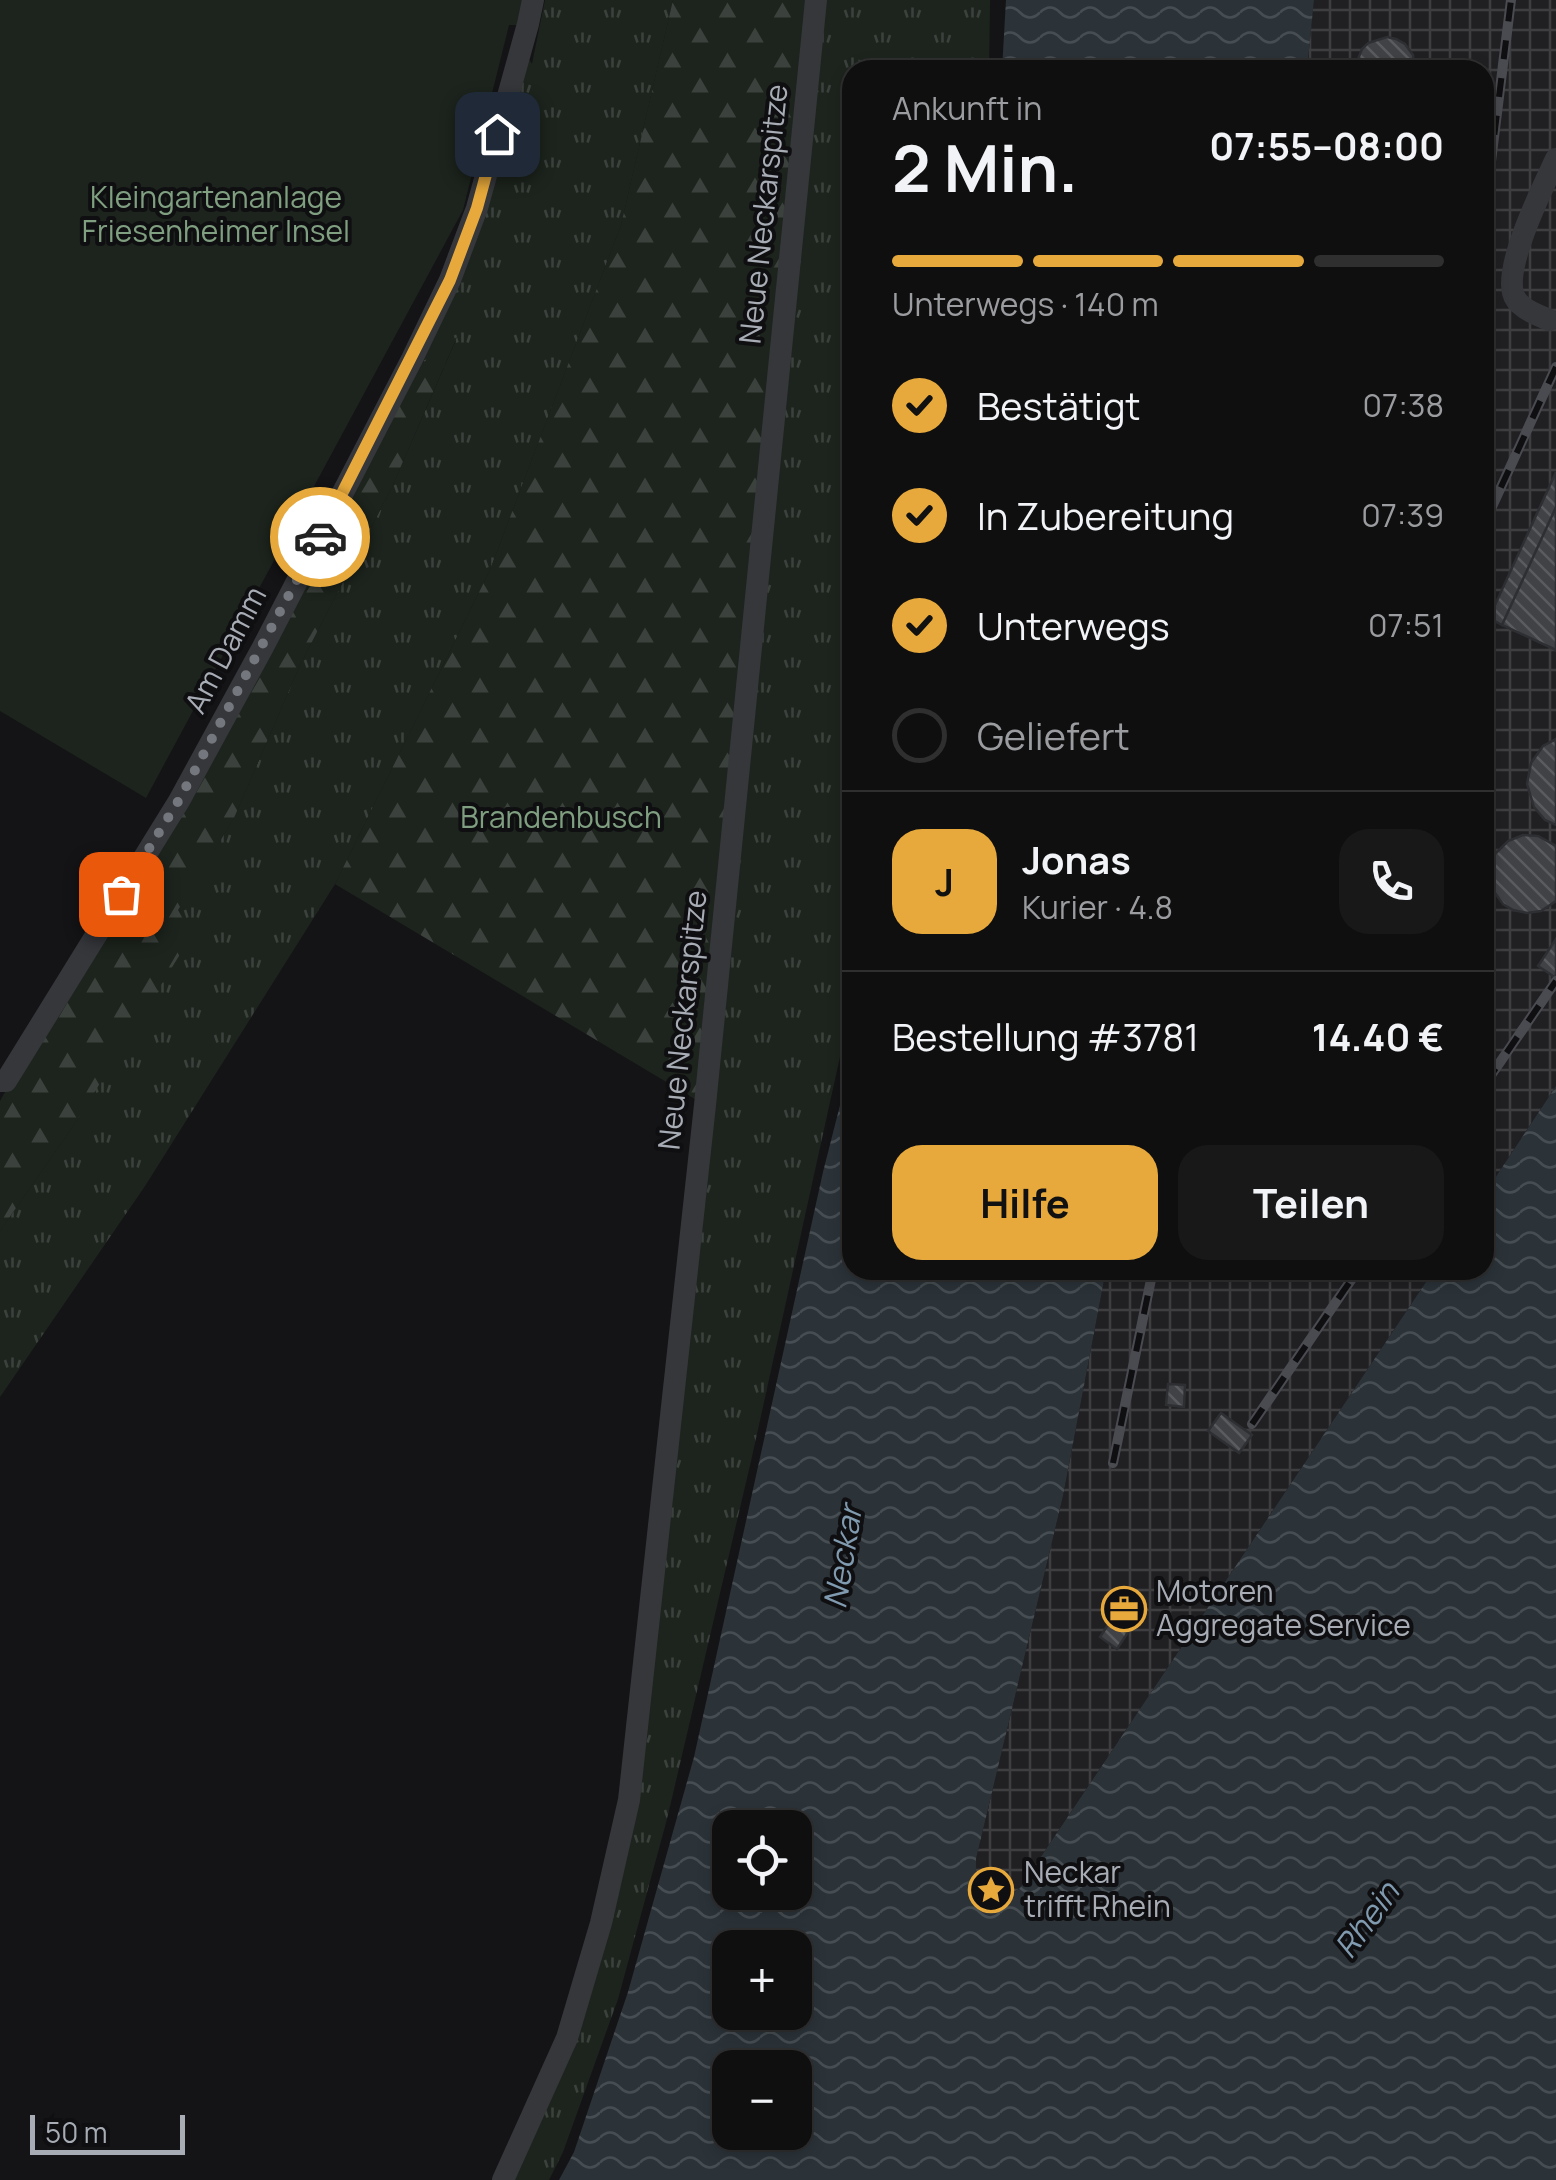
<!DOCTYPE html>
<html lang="de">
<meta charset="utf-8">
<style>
:root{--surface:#0f0f10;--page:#181819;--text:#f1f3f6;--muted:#9b9c9f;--line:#2f2f30;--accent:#e7a93b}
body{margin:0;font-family:Manrope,sans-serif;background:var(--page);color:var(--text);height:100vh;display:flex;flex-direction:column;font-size:38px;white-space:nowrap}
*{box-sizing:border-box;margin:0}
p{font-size:32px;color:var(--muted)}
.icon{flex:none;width:55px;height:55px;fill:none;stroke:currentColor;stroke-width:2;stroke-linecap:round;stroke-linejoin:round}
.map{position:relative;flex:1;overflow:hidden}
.sheet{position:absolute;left:842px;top:60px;width:652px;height:1220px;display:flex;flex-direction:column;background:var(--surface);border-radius:30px;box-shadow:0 5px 15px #0003,0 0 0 2px var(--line)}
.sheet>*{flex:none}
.buttons{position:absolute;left:712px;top:1810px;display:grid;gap:20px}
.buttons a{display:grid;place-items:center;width:100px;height:100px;border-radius:20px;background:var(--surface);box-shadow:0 5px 15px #0003,0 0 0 2px var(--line);font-size:50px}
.scale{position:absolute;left:30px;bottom:25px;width:155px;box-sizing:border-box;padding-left:10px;border:5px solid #a7acb5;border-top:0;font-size:28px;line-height:35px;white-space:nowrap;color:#a7acb5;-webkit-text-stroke:8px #0f0f11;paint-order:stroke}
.pin{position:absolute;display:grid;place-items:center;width:85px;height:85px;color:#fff;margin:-42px;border-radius:20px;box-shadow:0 5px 15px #0006}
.courier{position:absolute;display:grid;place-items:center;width:100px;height:100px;margin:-50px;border:8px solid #e7a93b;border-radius:50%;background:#fff;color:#222;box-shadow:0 2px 12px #0007}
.summary em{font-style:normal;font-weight:700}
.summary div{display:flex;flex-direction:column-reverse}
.summary{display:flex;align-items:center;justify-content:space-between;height:170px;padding:0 50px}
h1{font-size:65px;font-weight:700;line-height:75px}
.bar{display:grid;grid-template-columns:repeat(4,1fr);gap:15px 10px;align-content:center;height:120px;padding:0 50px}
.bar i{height:12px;border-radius:8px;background:var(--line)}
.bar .active{background:var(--accent)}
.bar p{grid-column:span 4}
.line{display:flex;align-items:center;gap:25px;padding:0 50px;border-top:2px solid var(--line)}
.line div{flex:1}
.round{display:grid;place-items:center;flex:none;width:105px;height:105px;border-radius:30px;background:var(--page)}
ol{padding:0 50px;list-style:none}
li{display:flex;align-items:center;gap:30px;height:110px}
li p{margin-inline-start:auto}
li .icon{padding:10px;border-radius:50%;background:var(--accent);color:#111;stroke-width:4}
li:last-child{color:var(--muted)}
li i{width:55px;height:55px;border:5px solid var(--line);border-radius:50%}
.button{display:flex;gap:20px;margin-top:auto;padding:20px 50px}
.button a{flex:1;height:115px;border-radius:30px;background:var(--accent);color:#111;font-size:40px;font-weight:700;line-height:115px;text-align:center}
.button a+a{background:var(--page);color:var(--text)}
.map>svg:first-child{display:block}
.industrial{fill:url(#industrial-grid)}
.grass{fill:url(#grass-tufts)}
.forest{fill:url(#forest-firs)}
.garden{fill:#1d241d}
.water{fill:url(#water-waves);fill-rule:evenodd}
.building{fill:url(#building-back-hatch);stroke:#2e2f32;stroke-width:2.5}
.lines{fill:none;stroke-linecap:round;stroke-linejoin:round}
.minor{stroke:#36373b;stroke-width:22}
.rail-casing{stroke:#494b50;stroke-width:10}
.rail{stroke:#0f0f11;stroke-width:6;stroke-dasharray:19;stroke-linecap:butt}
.done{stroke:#74777d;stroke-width:10;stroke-dasharray:0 18}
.route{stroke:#e7a93b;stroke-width:12}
.labels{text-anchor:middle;stroke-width:8;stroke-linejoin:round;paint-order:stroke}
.park-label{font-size:30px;fill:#7f9f80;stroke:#0f0f11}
.street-label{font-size:30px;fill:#a7acb5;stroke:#0f0f11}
.poi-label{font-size:30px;fill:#a7acb5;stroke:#0f0f11;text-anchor:start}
.water-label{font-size:32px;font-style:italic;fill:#809aaf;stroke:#0f0f11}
</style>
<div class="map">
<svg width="1556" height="2180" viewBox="0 0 1556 2180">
<defs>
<pattern id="industrial-grid" width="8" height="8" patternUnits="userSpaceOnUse" patternTransform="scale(2.5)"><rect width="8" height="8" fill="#202023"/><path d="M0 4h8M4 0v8" fill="none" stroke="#3e3e41"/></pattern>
<pattern id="grass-tufts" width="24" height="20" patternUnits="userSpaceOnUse" patternTransform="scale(2.5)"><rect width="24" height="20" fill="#1d241d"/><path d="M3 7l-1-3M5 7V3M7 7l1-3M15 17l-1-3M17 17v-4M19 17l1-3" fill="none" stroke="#3b413c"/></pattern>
<pattern id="forest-firs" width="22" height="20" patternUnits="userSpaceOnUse" patternTransform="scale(2.5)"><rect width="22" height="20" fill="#1d241d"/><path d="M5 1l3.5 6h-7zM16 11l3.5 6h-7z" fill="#3b413c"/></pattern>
<pattern id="water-waves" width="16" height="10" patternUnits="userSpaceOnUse" patternTransform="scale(2.5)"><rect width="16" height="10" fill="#2b3339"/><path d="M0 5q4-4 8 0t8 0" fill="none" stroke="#474e53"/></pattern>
<pattern id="building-back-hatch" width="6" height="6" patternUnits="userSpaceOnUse" patternTransform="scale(2.5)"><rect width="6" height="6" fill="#414246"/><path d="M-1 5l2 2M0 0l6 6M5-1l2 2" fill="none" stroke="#5a5b5e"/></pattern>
</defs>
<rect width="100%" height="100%" fill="#141416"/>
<path class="industrial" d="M1314 0H1556V1086L1485 1193V70H1307Z
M1106 1270H1434L1020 1888 1005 1899 991 1902 980 1894 976 1879V1859L1063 1496Z"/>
<path class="grass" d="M545 0H673L621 225 490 570 335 884 145 1186 0 1397V1231L76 1122 177 910 234 818 300 665 392 487 456 340 420 365 525 53 532 64Z
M816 0H990L989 70H852V1002L751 1461 667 1819 618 1999 563 2152 549 2180H503L567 2038 629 1800Z"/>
<path class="forest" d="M673 0H816L705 1105 335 884 490 570 621 225Z
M457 337 392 487 300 665 234 818 178 910 192 935 76 1122 0 1231V1101L420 365Z"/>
<path class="garden" d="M0 0H526L521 25H509L463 210 146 798 0 711Z"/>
<path class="water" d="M1006 0H1314L1307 70H1002Z
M852 1058V1270H1106L1063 1496 976 1859C976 1879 974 1890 991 1902L1005 1899 1020 1888 1434 1270H1485V1193L1556 1086V2180H559L574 2152 628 1992 694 1757 823 1172ZM730 1828H795V1892H730ZM730 1948H795V2012H730ZM730 2068H795V2132H730Z"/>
<path class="building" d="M1387 37 1396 39 1405 44 1413 55 1415 70H1357L1358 59 1362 49 1368 43Z
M1556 472V507L1502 625 1489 618Z
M1556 507V650L1502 625Z
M1556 739V825L1545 820 1534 807 1527 784 1531 763 1543 746Z
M1523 835 1538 836 1556 846V901L1541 911 1527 913 1513 910 1503 904 1495 893 1490 880V867L1494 855 1508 841Z
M1556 939V978L1538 966Z
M1168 1384 1185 1385 1184 1407 1166 1405Z
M1221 1413 1252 1435 1239 1453 1208 1431Z
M1129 1593 1146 1605 1117 1649 1100 1637Z"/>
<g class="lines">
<path class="minor" d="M1549 320C1536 314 1517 308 1513 293 1505 263 1543 187 1556 159
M0 1081H6L179 801 263 647 412 359 450 280 477 208 528 24 533 0
M503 2180 567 2038 601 1923 629 1800 705 1105 816 0"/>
<defs>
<path id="rail" d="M1485 210 1511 0
M1485 522 1556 367
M1485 1084 1556 981
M1252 1424 1358 1270
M1113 1463 1153 1270"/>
</defs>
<use href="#rail" class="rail-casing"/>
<use href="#rail" class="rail"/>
</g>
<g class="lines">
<path class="done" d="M121 894 179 800 320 537"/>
<path class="route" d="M320 537 450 280 477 208 497 134"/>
</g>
<defs>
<symbol id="office-ring" viewBox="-11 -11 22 22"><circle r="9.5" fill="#0f0f11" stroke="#e7a93b" stroke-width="1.5"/><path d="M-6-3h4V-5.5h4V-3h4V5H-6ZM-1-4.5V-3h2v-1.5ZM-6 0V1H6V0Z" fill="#e7a93b"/></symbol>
<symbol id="sight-ring" viewBox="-11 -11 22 22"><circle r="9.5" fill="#0f0f11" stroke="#e7a93b" stroke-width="1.5"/><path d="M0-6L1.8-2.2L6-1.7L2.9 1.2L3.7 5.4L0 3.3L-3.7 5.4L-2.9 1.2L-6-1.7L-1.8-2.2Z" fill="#e7a93b"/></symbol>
</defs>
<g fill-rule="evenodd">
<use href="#office-ring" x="1099" y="1584" width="50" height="50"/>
<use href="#sight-ring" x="966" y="1865" width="50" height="50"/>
</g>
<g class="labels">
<g class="park-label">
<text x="216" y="208">Kleingartenanlage<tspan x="216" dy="34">Friesenheimer Insel</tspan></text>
<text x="561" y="828">Brandenbusch</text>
</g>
<g class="street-label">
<text transform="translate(764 214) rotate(-84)" y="10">Neue Neckarspitze</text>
<text transform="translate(226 650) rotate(-62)" y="10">Am Damm</text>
<text transform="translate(683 1020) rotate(-84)" y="10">Neue Neckarspitze</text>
</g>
<g class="poi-label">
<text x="1156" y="1602">Motoren<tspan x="1156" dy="34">Aggregate Service</tspan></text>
<text x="1024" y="1883">Neckar<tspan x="1024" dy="34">trifft Rhein</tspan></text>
</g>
<g class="water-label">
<text transform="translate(843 1557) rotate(-81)" y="11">Neckar</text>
<text transform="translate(1367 1920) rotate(-54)" y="11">Rhein</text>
</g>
</g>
</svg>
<div class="buttons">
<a><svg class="icon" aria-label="locate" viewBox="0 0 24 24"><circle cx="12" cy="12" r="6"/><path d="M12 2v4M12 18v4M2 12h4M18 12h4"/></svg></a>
<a>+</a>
<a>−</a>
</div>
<div class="scale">50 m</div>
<div class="pin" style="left:121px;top:894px;background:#ea580c"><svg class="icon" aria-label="bag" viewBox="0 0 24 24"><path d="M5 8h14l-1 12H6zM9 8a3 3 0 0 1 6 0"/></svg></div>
<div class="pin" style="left:497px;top:134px;background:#1f2937"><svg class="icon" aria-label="home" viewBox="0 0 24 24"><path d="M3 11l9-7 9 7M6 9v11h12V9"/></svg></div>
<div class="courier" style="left:320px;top:537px"><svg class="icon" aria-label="car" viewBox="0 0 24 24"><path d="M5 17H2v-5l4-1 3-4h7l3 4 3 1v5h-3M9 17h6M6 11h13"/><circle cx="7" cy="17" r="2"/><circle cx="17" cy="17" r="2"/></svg></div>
<section class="sheet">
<div class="summary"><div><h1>2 Min.</h1><p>Ankunft in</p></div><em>07:55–08:00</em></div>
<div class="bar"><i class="active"></i><i class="active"></i><i class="active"></i><i></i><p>Unterwegs · 140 m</p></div>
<ol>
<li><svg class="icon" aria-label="check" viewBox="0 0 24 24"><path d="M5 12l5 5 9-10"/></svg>Bestätigt<p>07:38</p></li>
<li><svg class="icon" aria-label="check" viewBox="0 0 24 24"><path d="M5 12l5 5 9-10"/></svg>In Zubereitung<p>07:39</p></li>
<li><svg class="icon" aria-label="check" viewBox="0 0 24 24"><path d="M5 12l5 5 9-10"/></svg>Unterwegs<p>07:51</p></li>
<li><i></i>Geliefert</li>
</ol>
<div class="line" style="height:180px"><b class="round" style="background:var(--accent);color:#111">J</b><div><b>Jonas</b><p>Kurier · 4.8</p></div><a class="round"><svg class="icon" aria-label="phone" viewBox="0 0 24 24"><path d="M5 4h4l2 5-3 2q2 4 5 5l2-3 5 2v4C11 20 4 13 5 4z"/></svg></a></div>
<div class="line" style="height:130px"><div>Bestellung #3781</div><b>14.40 €</b></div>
<div class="button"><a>Hilfe</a><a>Teilen</a></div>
</section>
</div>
